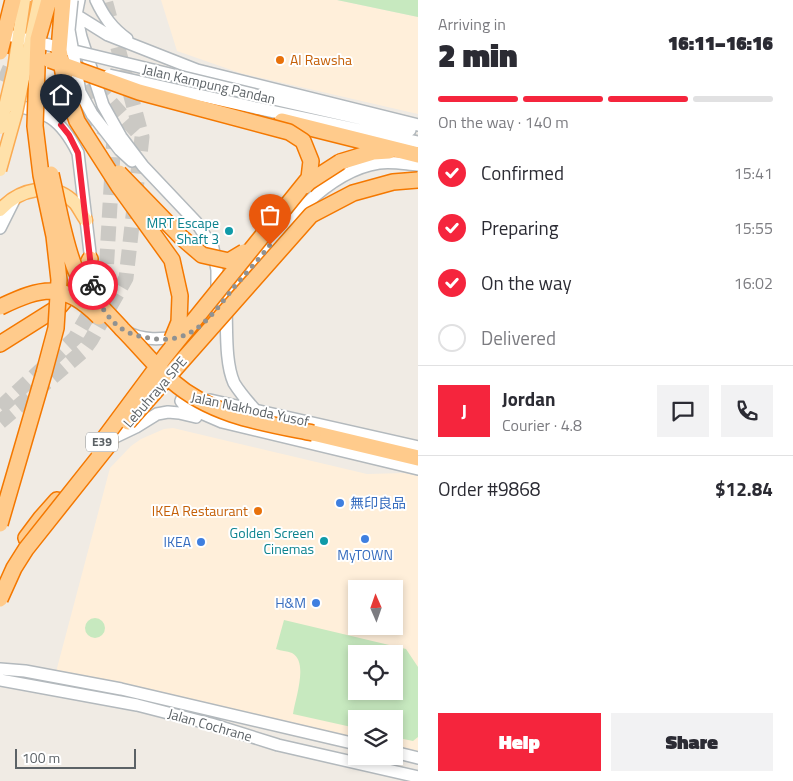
<!DOCTYPE html>
<meta charset="utf-8">
<style>
:root{--surface:#fff;--page:#f2f2f3;--text:#2b2b33;--muted:#7c7c81;--line:#e1e1e2;--accent:#f5253d}
body{margin:0;font-family:"Titillium Web","Noto Sans SC",sans-serif;background:var(--page);color:var(--text);height:100vh;display:flex;flex-direction:column;font-size:19px;white-space:nowrap}
*{box-sizing:border-box;margin:0}
p{font-size:16px;color:var(--muted)}
.icon{flex:none;width:28px;height:28px;fill:none;stroke:currentColor;stroke-width:2;stroke-linecap:round;stroke-linejoin:round}
.map{position:relative;flex:1;overflow:hidden}
.drawer{display:flex;flex-direction:column;background:var(--surface);width:375px}
.drawer>*{flex:none}
.needle{width:32px;rotate:358deg}
.buttons{position:absolute;left:348px;top:580px;display:grid;gap:10px}
.buttons a{display:grid;place-items:center;width:55px;height:55px;border-radius:0px;background:var(--surface);box-shadow:0 2px 8px #0003;font-size:25px}
.scale{position:absolute;left:15px;bottom:12px;width:121px;box-sizing:border-box;padding-left:5px;border:2px solid #5c6266;border-top:0;font-size:14px;line-height:18px;white-space:nowrap;color:#5c6266;-webkit-text-stroke:4px #fff;paint-order:stroke}
.pin{position:absolute;display:grid;place-items:center;width:42px;height:42px;color:#fff;margin:-51px -21px;border-radius:50% 50% 50% 0;rotate:-45deg;box-shadow:0 0 5px #0007}
.pin .icon{rotate:45deg}
.courier{position:absolute;display:grid;place-items:center;width:50px;height:50px;margin:-25px;border:4px solid #f5253d;border-radius:50%;background:#fff;color:#222;box-shadow:0 1px 6px #0007}
.headline em{font-style:normal;font-weight:800}
.headline div{display:flex;flex-direction:column-reverse}
.headline{display:flex;align-items:center;justify-content:space-between;height:85px;padding:0 20px}
h1{font-size:32px;font-weight:800;line-height:38px}
.bar{display:grid;grid-template-columns:repeat(4,1fr);gap:8px 5px;align-content:center;height:60px;padding:0 20px}
.bar i{height:6px;border-radius:4px;background:var(--line)}
.bar .on{background:var(--accent)}
.bar p{grid-column:span 4}
.line{display:flex;align-items:center;gap:12px;padding:0 20px;border-top:1px solid var(--line)}
.line div{flex:1}
.round{display:grid;place-items:center;flex:none;width:52px;height:52px;border-radius:0px;background:var(--page)}
ol{padding:0 20px;list-style:none}
li{display:flex;align-items:center;gap:15px;height:55px}
li p{margin-inline-start:auto}
li .icon{padding:5px;border-radius:50%;background:var(--accent);color:#fff;stroke-width:4}
li:last-child{color:var(--muted)}
li i{width:28px;height:28px;border:2px solid var(--line);border-radius:50%}
.button{display:flex;gap:10px;margin-top:auto;padding:10px 20px}
.button a{flex:1;height:58px;border-radius:0px;background:var(--accent);color:#fff;font-size:20px;font-weight:800;line-height:58px;text-align:center}
.button a+a{background:var(--page);color:var(--text)}
main{display:flex;flex:1;min-height:0}
.map>svg:first-child{display:block}
.commercial{fill:#ffefda;fill-rule:evenodd}
.green{fill:#c7e9bf;fill-rule:evenodd}
.lines{fill:none;stroke-linecap:round;stroke-linejoin:round}
.highway-tunnel{stroke:#cbc9c4;stroke-width:15;stroke-dasharray:15 8;stroke-linecap:butt}
.secondary-casing{stroke:#b3b9bd;stroke-width:14}
.primary-casing{stroke:#fbab52;stroke-width:15}
.highway-casing{stroke:#f47800;stroke-width:18}
.secondary{stroke:#fff;stroke-width:11}
.primary{stroke:#ffe1aa;stroke-width:12}
.highway{stroke:#ffcb8c;stroke-width:15}
.secondary-bridge-casing{stroke:#b3b9bd;stroke-width:14;stroke-linecap:butt}
.primary-bridge-casing{stroke:#fbab52;stroke-width:15;stroke-linecap:butt}
.highway-bridge-casing{stroke:#f47800;stroke-width:18;stroke-linecap:butt}
.secondary-bridge{stroke:#fff;stroke-width:11}
.primary-bridge{stroke:#ffe1aa;stroke-width:12}
.highway-bridge{stroke:#ffcb8c;stroke-width:15}
.done{stroke:#909292;stroke-width:5;stroke-dasharray:0 9}
.route{stroke:#f5253d;stroke-width:6}
.food-dot{fill:#e8710a;stroke:#fff;stroke-width:2}
.culture-dot{fill:#0f9aa8;stroke:#fff;stroke-width:2}
.shop-dot{fill:#3f7fe0;stroke:#fff;stroke-width:2}
.labels{text-anchor:middle;stroke-width:4;stroke-linejoin:round;paint-order:stroke}
.shield{fill:#fff;stroke:#8d9194;stroke-width:1}
.shield-label{font-size:12px;font-weight:bold;fill:#5c6266}
.food-label{font-size:14px;fill:#c56008;stroke:#fff;text-anchor:start}
.street-label{font-size:14px;fill:#5c6266;stroke:#fff}
.culture-label{font-size:14px;fill:#0d838f;stroke:#fff;text-anchor:end}
.shop-label{font-size:14px;fill:#366cbe;stroke:#fff;text-anchor:end}
</style>
<main>
<div class="map">
<svg width="418" height="781" viewBox="0 0 418 781">
<rect width="100%" height="100%" fill="#f0ebe4"/>
<path class="commercial" d="M161 0H337L418 17V114L240 73 177 51Z
M173 428 367 474 404 473 418 476V751L394 746V719H356V738L56 672 110 468 131 446 141 439 164 429ZM356 589H394V626H356ZM356 654H394V691H356Z"/>
<path class="green" d="M337 0H418V17Z
M85 628a10 10 0 1 1 20 0a10 10 0 1 1-20 0Z
M284 620 406 649 418 667V737L413 741 394 737V719H356V728L293 714C295 699 309 662 292 653 287 651 281 651 276 649ZM356 654H394V691H356Z"/>
<g class="lines">
<path class="highway-tunnel" d="M79 63 101 108
M0 72 46 92 107 131
M94 88 103 94 139 134
M0 408 75 338 94 305 106 274 114 136 112 130
M0 422 83 351 91 340 126 278 142 137 105 0"/>
<defs>
<path id="secondary" d="M96 0C104 17 112 28 127 39
M66 3 76 15 81 37 103 105 121 137 143 166 196 222 213 248 217 270V293
M76 15 108 35 197 70 418 125
M76 15 79 0
M260 96 410 130
M9 104C46 112 60 117 78 153L94 286 99 300
M256 108 418 142
M92 114 120 150 132 161
M0 228 15 198
M226 308C227 330 225 363 234 383 240 393 248 402 256 411
M207 320 306 204C326 185 352 167 379 163 392 161 405 164 418 165
M127 332C142 341 162 339 180 337
M194 396 189 394 183 396 181 401 185 406 222 422 418 469
M210 400 418 447
M111 439 136 427 157 414 168 412 179 413 196 417
M0 669 25 671 121 689 356 744
M0 680 137 705 211 724 278 745 418 777
M394 752 418 758"/>
<path id="primary" d="M0 210C19 189 53 180 75 203 79 208 82 215 86 220"/>
<path id="highway" d="M282 121 418 155
M340 162 373 152 389 151
M0 344 60 306 76 287 90 259
M183 350 207 320
M313 433 418 458
M26 538 41 518 57 500"/>
</defs>
<use href="#secondary" class="secondary-casing"/>
<use href="#primary" class="primary-casing"/>
<use href="#highway" class="highway-casing"/>
<use href="#secondary" class="secondary"/>
<use href="#primary" class="primary"/>
<use href="#highway" class="highway"/>
<defs>
<path id="secondary-bridge" d="M72 0 69 30 80 92 92 114
M0 33 260 96
M109 75 256 108"/>
<path id="primary-bridge" d="M0 128 14 69 24 0
M0 170 16 113 39 0"/>
<path id="highway-bridge" d="M63 0 59 50 66 89 77 121 118 185 172 260 180 296 179 322 172 339
M0 52 13 0
M50 60 139 92 289 132 303 141 311 161 309 178 166 355 97 448
M119 173 181 237 202 255 229 261 244 252
M51 174C58 204 63 237 74 266 83 291 105 310 122 329 139 346 154 365 172 381 212 416 263 423 313 433
M305 186 309 182 340 162
M0 307C42 287 64 281 99 317
M128 422 311 215 353 193 393 182 418 180
M0 524 44 373 56 328 59 280 54 236 41 175 35 126 38 39 49 0
M0 599 14 568 26 549 111 442"/>
</defs>
<use href="#secondary-bridge" class="secondary-bridge-casing"/>
<use href="#primary-bridge" class="primary-bridge-casing"/>
<use href="#highway-bridge" class="highway-bridge-casing"/>
<use href="#secondary-bridge" class="secondary-bridge"/>
<use href="#primary-bridge" class="primary-bridge"/>
<use href="#highway-bridge" class="highway-bridge"/>
</g>
<g class="lines">
<path class="done" d="M93 285C99 307 114 331 139 336 152 339 167 341 180 337 205 329 220 304 235 286 247 272 259 259 270 245"/>
<path class="route" d="M61 125 69 135 78 153 93 285"/>
</g>
<g class="food-dot">
<circle cx="280" cy="60" r="5"/>
<circle cx="258" cy="511" r="5"/>
</g>
<g class="culture-dot">
<circle cx="229" cy="231" r="5"/>
<circle cx="324" cy="541" r="5"/>
</g>
<g class="shop-dot">
<circle cx="340" cy="503" r="5"/>
<circle cx="365" cy="539" r="5"/>
<circle cx="201" cy="542" r="5"/>
<circle cx="316" cy="603" r="5"/>
</g>
<g class="labels">
<rect class="shield" x="86" y="432.5" width="32" height="19" rx="4"/>
<g class="shield-label">
<text x="102" y="446">E39</text>
</g>
<g class="food-label">
<text x="290" y="65">Al Rawsha</text>
<text x="248" y="516" text-anchor="end">IKEA Restaurant</text>
</g>
<g class="street-label">
<text transform="translate(209 84) rotate(13)" y="5">Jalan Kampung Pandan</text>
<text transform="translate(155 392) rotate(-49)" y="5">Lebuhraya SPE</text>
<text transform="translate(250 409) rotate(12)" y="5">Jalan Nakhoda Yusof</text>
<text transform="translate(210 725) rotate(16)" y="5">Jalan Cochrane</text>
</g>
<g class="culture-label">
<text x="219" y="228">MRT Escape<tspan x="219" dy="16">Shaft 3</tspan></text>
<text x="314" y="538">Golden Screen<tspan x="314" dy="16">Cinemas</tspan></text>
</g>
<g class="shop-label">
<text x="350" y="508" text-anchor="start">無印良品</text>
<text x="191" y="547">IKEA</text>
<text x="365" y="560" text-anchor="middle">MyTOWN</text>
<text x="306" y="608">H&amp;M</text>
</g>
</g>
</svg>
<div class="buttons">
<a><svg class="needle" viewBox="-14 -14 28 28"><path d="M0-13l5 13h-10z" fill="#e53935"/><path d="M0 13l5-13h-10z" fill="#7c7c81"/></svg></a>
<a><svg class="icon" aria-label="locate" viewBox="0 0 24 24"><circle cx="12" cy="12" r="6"/><path d="M12 2v4M12 18v4M2 12h4M18 12h4"/></svg></a>
<a><svg class="icon" aria-label="layers" viewBox="0 0 24 24"><path d="M12 4l9 5-9 5-9-5zM3 14l9 5 9-5"/></svg></a>
</div>
<div class="scale">100 m</div>
<div class="pin" style="left:270px;top:245px;background:#ea580c"><svg class="icon" aria-label="bag" viewBox="0 0 24 24"><path d="M5 8h14l-1 12H6zM9 8a3 3 0 0 1 6 0"/></svg></div>
<div class="pin" style="left:61px;top:125px;background:#1f2937"><svg class="icon" aria-label="home" viewBox="0 0 24 24"><path d="M3 11l9-7 9 7M6 9v11h12V9"/></svg></div>
<div class="courier" style="left:93px;top:285px"><svg class="icon" aria-label="bike" viewBox="0 0 24 24"><circle cx="6" cy="16" r="4"/><circle cx="18" cy="16" r="4"/><path d="M6 16l4-8h5l3 8M10 8l3 8H6M13 5h3"/></svg></div>
</div>
<section class="drawer">
<div class="headline"><div><h1>2 min</h1><p>Arriving in</p></div><em>16:11–16:16</em></div>
<div class="bar"><i class="on"></i><i class="on"></i><i class="on"></i><i></i><p>On the way · 140 m</p></div>
<ol>
<li><svg class="icon" aria-label="check" viewBox="0 0 24 24"><path d="M5 12l5 5 9-10"/></svg>Confirmed<p>15:41</p></li>
<li><svg class="icon" aria-label="check" viewBox="0 0 24 24"><path d="M5 12l5 5 9-10"/></svg>Preparing<p>15:55</p></li>
<li><svg class="icon" aria-label="check" viewBox="0 0 24 24"><path d="M5 12l5 5 9-10"/></svg>On the way<p>16:02</p></li>
<li><i></i>Delivered</li>
</ol>
<div class="line" style="height:90px"><b class="round" style="background:var(--accent);color:#fff">J</b><div><b>Jordan</b><p>Courier · 4.8</p></div><a class="round"><svg class="icon" aria-label="chat" viewBox="0 0 24 24"><path d="M4 5h16v11H9l-5 4z"/></svg></a><a class="round"><svg class="icon" aria-label="phone" viewBox="0 0 24 24"><path d="M5 4h4l2 5-3 2q2 4 5 5l2-3 5 2v4C11 20 4 13 5 4z"/></svg></a></div>
<div class="line" style="height:65px"><div>Order #9868</div><b>$12.84</b></div>
<div class="button"><a>Help</a><a>Share</a></div>
</section>
</main>
